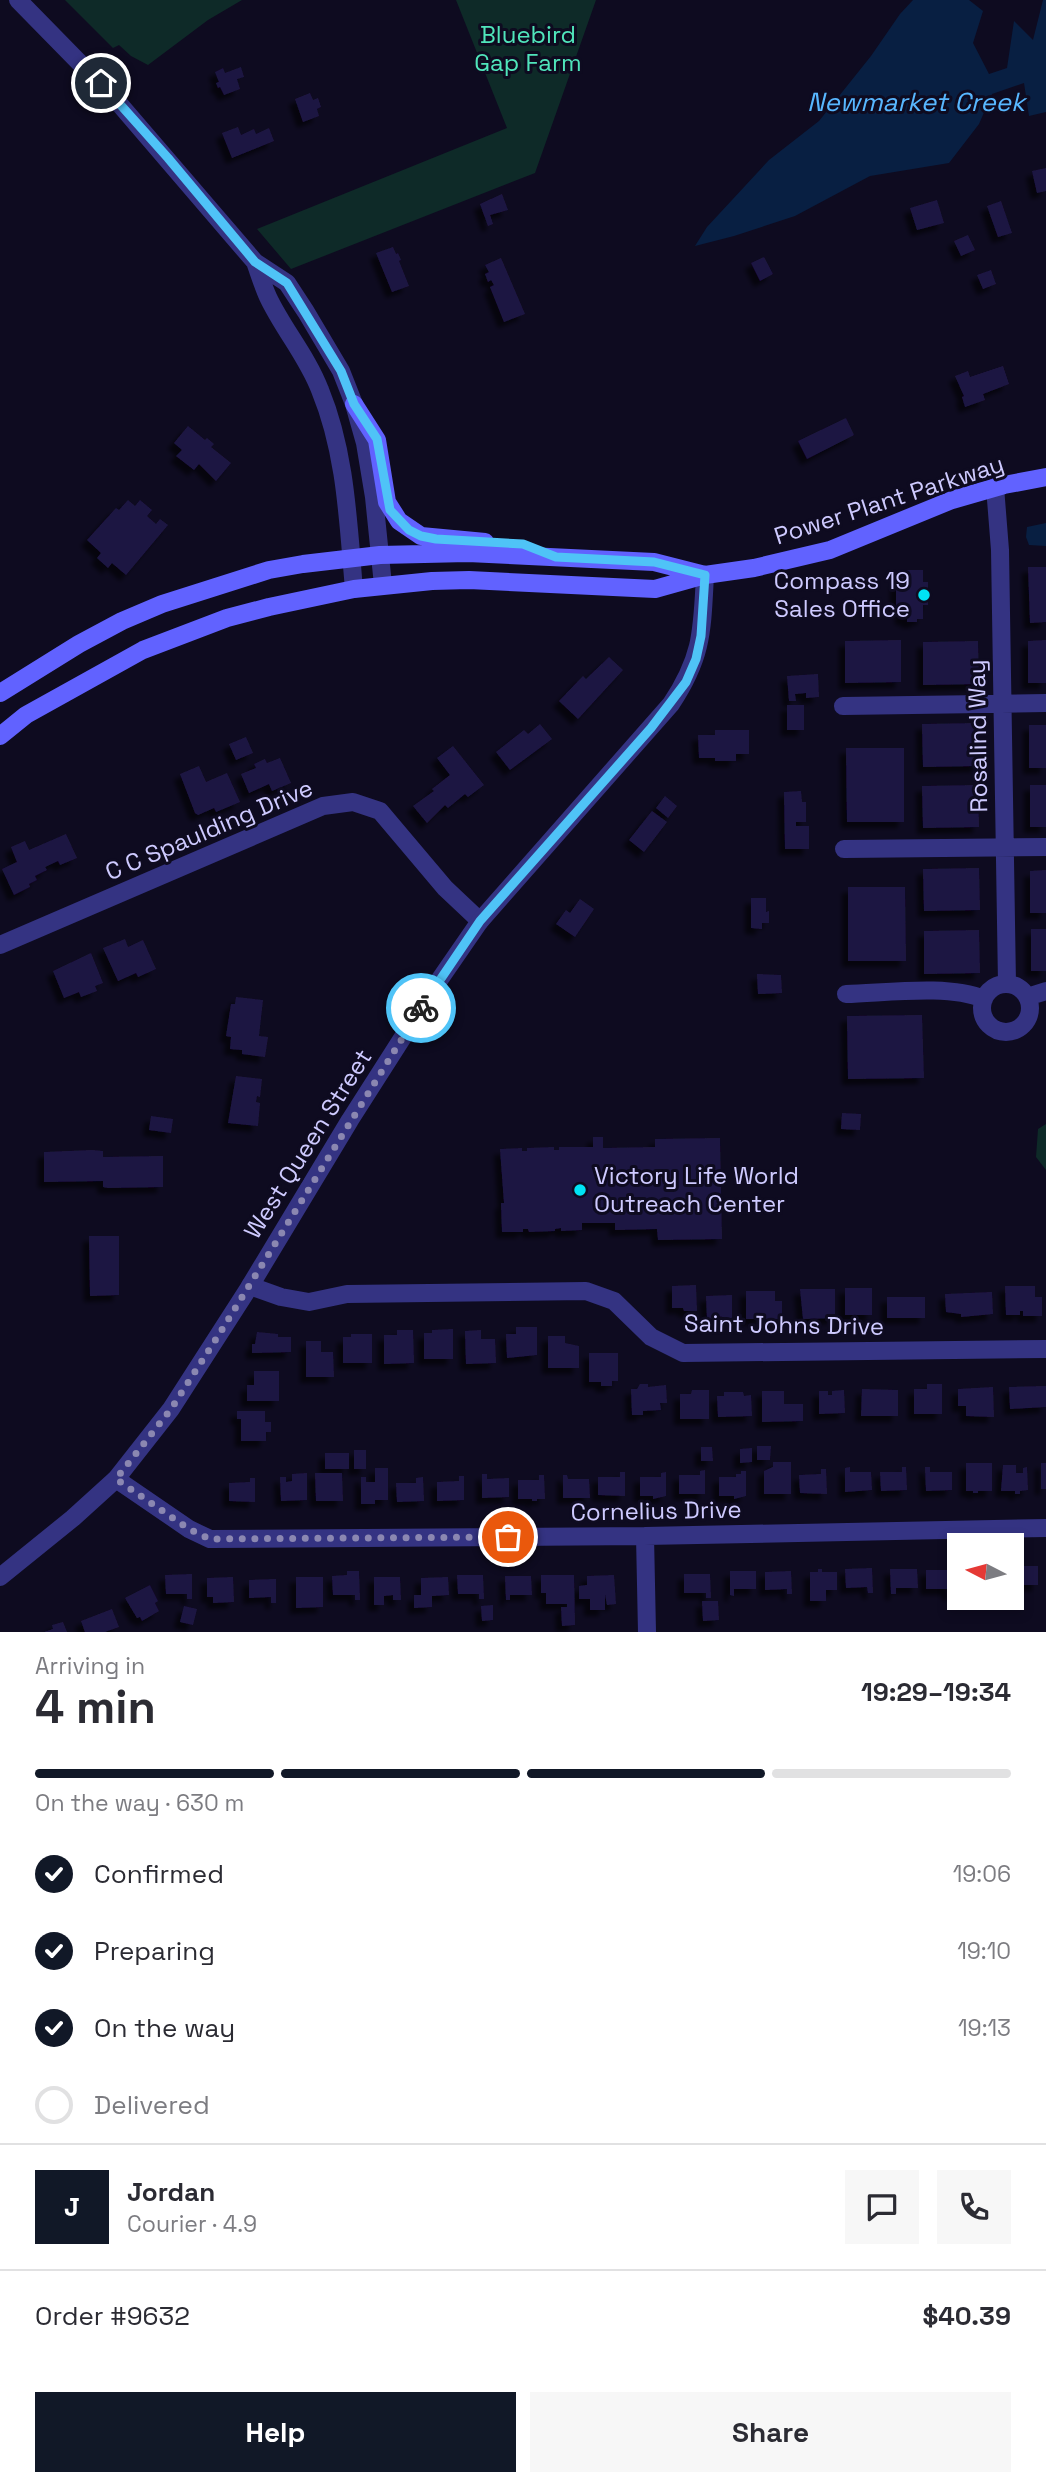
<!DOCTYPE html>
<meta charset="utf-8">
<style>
:root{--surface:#fff;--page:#f7f7f7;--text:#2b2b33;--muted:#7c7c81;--line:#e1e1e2;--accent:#111827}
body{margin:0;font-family:"Space Grotesk",sans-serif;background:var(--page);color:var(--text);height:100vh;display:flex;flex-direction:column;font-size:26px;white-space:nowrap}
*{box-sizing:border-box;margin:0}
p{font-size:23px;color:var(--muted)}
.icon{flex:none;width:38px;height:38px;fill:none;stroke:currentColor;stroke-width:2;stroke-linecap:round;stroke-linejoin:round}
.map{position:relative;height:1632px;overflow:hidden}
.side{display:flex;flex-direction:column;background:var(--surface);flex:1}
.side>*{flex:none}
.needle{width:46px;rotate:276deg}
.buttons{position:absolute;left:947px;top:1533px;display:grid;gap:14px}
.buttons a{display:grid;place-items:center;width:77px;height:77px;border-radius:0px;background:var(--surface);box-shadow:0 4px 10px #0003;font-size:35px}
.pin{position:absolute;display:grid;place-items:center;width:60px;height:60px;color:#fff;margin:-30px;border:4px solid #fff;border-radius:50%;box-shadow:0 2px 7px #0007}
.courier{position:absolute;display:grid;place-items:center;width:70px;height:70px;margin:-35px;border:5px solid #4fc3f7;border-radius:50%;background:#fff;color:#222;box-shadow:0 2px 9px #0007}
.headline em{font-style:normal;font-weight:700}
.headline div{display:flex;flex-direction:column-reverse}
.headline{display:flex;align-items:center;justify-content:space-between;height:119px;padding:0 35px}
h1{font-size:46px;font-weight:700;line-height:52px}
.bar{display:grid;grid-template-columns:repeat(4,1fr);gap:10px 7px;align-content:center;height:84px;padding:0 35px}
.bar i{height:9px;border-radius:5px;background:var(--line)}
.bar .current{background:var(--accent)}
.bar p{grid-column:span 4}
.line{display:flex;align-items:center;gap:18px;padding:0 35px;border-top:2px solid var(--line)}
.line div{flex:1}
.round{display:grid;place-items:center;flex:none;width:74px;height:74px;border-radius:0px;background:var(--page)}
ol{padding:0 35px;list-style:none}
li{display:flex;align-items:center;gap:21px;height:77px}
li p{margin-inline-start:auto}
li .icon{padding:7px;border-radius:50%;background:var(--accent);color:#fff;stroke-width:4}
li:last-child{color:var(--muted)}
li i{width:38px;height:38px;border:4px solid var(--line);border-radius:50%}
.primary-button{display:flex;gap:14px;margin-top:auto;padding:14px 35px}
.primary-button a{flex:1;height:80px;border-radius:0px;background:var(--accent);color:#fff;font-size:28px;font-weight:700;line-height:80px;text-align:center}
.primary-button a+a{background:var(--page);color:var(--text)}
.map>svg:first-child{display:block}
.green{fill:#0e2a28}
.water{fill:#081f42}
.building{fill:#1e1642;filter:url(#shadow)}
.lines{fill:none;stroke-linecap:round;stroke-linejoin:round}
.minor{stroke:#343382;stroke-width:18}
.tertiary{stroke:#343382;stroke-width:18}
.secondary{stroke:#6162ff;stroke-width:18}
.done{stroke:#8b87b1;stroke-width:7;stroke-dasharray:0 12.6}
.route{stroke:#4fc3f7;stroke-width:9}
.poi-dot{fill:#00e4f5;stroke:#0e0b20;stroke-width:2.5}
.labels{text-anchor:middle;stroke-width:6;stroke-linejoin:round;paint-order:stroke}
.park-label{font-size:24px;fill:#50e5bb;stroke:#0e0b20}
.street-label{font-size:24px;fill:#cecaff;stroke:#0e0b20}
.poi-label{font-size:24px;fill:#cecaff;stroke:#0e0b20;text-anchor:end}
.water-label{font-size:26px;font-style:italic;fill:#58b7ff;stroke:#0e0b20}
</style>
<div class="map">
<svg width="1046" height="1632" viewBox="0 0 1046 1632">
<defs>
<filter id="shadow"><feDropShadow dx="-6" dy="6" stdDeviation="2" flood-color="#0009"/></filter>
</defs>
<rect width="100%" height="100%" fill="#0e0b20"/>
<path class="green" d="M65 0H242L208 20 148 65 131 56 119 45 113 48Z
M456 0H596L535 173 291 269 257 229 507 128Z
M1046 1124V1170L1036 1157 1038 1129Z"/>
<path class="water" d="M913 0H969L983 11 973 43 989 74 1007 68 1014 21 1033 40 1043 0H1046V112L1029 116 1024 83 992 94 979 124 949 163 870 176 795 216 734 236 695 246 707 227 769 160 819 121 871 56 900 14Z
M1046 523V546L1029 545 1026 537 1027 527Z"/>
<path class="building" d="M241 67 244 77 237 79 240 89 224 95 220 87 218 88 216 83 219 82 215 72 223 68 225 73Z
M310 93 313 100 318 98 321 107 317 109 319 116 303 122 295 99Z
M238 127 241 135 254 129 256 134 269 128 274 141 232 158 222 133Z
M1046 168V191L1037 193 1032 171Z
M502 194 508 210 490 215 493 224 488 226 480 204Z
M937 200 944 223 917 230 910 208Z
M1001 201 1012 233 998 237 987 206Z
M968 235 975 250 961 256 954 241Z
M393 247 396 254 398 253 401 260 399 261 409 286 392 292 376 253Z
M764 257 773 274 760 281 751 263Z
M501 258 525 314 504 322 490 287 494 285 491 280 488 282 485 274 489 272 485 265Z
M991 270 996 284 983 289 977 275Z
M1003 366 1009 384 983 394 985 400 965 407 962 397 964 396 955 376 968 371 970 377Z
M846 418 854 435 807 459 798 441Z
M188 426 205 440 207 438 214 444 211 447 231 463 216 481 199 464 194 470 176 456 182 450 174 443Z
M128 500 135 506 140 500 152 510 147 516 156 524 160 519 168 525 126 575 112 563 108 568 97 558 101 553 87 540 116 508 119 510Z
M1028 567H1046V622L1030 623Z
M901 570H923V582H928V605H923V619H917V622H907V619H901V610L896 609V580H901Z
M901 640V682L845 683V641Z
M1046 640V683H1028V641Z
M978 641 979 684 923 685V642Z
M609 657 623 670 578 719 559 701 583 676 586 679Z
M818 674 819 697 806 698V693L795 694 796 701H789L787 676Z
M787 705H804V730H787Z
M978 723V766L923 767 922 724Z
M540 724 552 739 510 770 496 752 524 730 528 734Z
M1029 725H1046V768H1029Z
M715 730H749V754H736V761H715V758H699L698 735H715Z
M246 737 253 753 236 760 229 744Z
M453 746 484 785 468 797 465 794 448 808 445 805 427 823 413 806 434 791 432 789 450 775 437 758Z
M846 748H904V822H847Z
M280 758 291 783 272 791 269 784 249 793 241 774 256 768 254 764 265 759 267 763Z
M199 766 206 782 227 773 240 802 216 812 214 808 198 815 195 813 180 774Z
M978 785 979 827 923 828 922 786Z
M1030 785H1046V827H1030Z
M801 791 802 802H806V822H796V826H809V849H785L784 792Z
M665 796 677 806 668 818 656 808Z
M652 811 667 822 644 852 629 840Z
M66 834 77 858 60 865 58 861 45 867 47 870 35 876 37 880 29 884 30 887 14 895 2 869 17 862 11 847 25 841 29 850Z
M979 868 980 910 924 911 923 869Z
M1046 870V913H1030V871Z
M848 887H905L906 961H848Z
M751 898H766V912L769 911V923H762V929L751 928Z
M580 899 594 909 575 937 556 924 566 910 570 913Z
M1031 929H1046V971H1031Z
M979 930 980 973 924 974V931Z
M125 939 128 947 143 940 156 969 138 977 136 973 118 981 103 948Z
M91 953 103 983 95 986 97 991 81 997 79 992 64 998 53 971Z
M757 974 781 975 782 993 758 994Z
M236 997 263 1000 259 1036 268 1037 265 1057 242 1054V1050L230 1049 231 1037 226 1036 231 1004H235Z
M922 1015 924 1078 848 1079 847 1016Z
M236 1076 262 1079 260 1097 257 1096 256 1102 260 1103 258 1126 228 1123Z
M842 1113 861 1114 860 1130 841 1129Z
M151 1116 173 1119 171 1133 149 1130Z
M593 1137H603V1148L655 1147V1139L720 1138 722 1239 658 1240 657 1229 615 1230V1223H582V1230L561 1231V1228L555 1229V1231L529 1232 528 1229H523V1232H502L501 1203H504L500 1149 522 1148V1151H527V1148L554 1147V1150H559V1147H593Z
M92 1150 103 1151V1157L163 1156V1187L108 1188 103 1187V1181L44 1182V1152Z
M89 1236H119V1295L90 1296Z
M696 1285 697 1311H684L683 1308H672V1286Z
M1005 1286H1035V1297H1042V1316H1023V1311H1020V1315H1006Z
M845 1288H872V1315H845Z
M800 1289H835V1318L803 1319Z
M746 1291H775V1301H782V1319H764V1315L760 1316V1319H746Z
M992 1292 993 1314 961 1317V1314L946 1312 945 1294Z
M732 1295V1319L718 1316V1319H707L706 1296Z
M887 1297H925V1318H887Z
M516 1327H537V1355L507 1358 506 1334H516Z
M453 1329V1359H424V1333H432V1330Z
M397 1330H413L414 1363 384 1364V1335H397Z
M481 1330V1339H495L496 1363 466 1364 465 1331Z
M257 1332 278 1334V1337H291V1352L252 1353V1344H255Z
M351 1334H372V1363H343V1337H351Z
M548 1336H565V1343L579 1346V1368H548Z
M306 1341H321V1352H333L334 1377H306Z
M589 1353H618V1381H612V1386H601V1382H589Z
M254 1371H279V1401H247V1385H254Z
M640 1384H648V1387L666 1385 667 1403H660L661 1410 643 1411V1415H632L631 1389H637Z
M927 1384H942V1414H914V1389H927Z
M1046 1386V1407L1010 1409 1009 1387Z
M993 1387 994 1417 966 1416V1406H958V1389Z
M862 1389 898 1390V1416H861Z
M692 1390H709V1419H680V1394H691Z
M844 1390 845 1413 819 1414V1391H828V1395H832V1391Z
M762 1391H784V1404H803V1421L762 1422Z
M724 1392H743L744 1396 751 1395 752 1416 718 1417 717 1396H724Z
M237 1411H265V1422H271V1432H266V1441H241V1419H237Z
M757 1446H771L770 1460H757Z
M701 1447H712L713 1461H701Z
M752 1448V1462L740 1463V1449Z
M354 1450H366V1469H354Z
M325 1453H349V1469H325Z
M773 1462H791V1494H764V1471L773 1467Z
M966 1463H992V1491H978V1493H973V1491H966Z
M1041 1463H1046V1489H1041Z
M1003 1465H1016V1473H1023V1468L1027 1467 1028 1490 1020 1491V1494H1015V1491H1001Z
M850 1467V1472H871L872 1490 845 1492V1468Z
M902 1467H906L907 1490 881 1491 880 1472H902Z
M925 1467H930V1472H952V1490L926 1491Z
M375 1468H388V1500H375V1504H361V1477H366V1482H375Z
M821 1469H826L827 1494 800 1493 799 1475 821 1474Z
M705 1470V1494H679V1475H700V1471Z
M741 1471H746V1496L734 1499V1496H719V1477H736V1474H741Z
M620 1472H625V1496L598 1495V1477H620Z
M666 1472V1496L653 1499V1496H640V1477H661V1473Z
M307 1473V1500L281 1501 280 1477H286V1482L292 1481V1474Z
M315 1473H342L343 1501H316Z
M482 1474H487V1479L509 1478V1497L482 1498Z
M539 1475H544L545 1499H537V1501H532V1499H518V1480H539Z
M563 1475H567L568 1479H589L590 1498H563Z
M459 1476H464V1500L437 1501V1482L459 1481Z
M423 1477 424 1501 397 1502 396 1483H416V1478Z
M250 1478H255V1502L229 1501V1483L250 1482Z
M1012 1566H1038V1585H1017V1591H1012Z
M872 1568 873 1593H868L867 1587 846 1588 845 1569Z
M818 1569H822V1572H837V1590H826V1601H810V1572H818Z
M890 1569H917L918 1588H896V1594H891Z
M926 1570H953V1594H948V1589H926Z
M347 1571H359L360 1600H355V1595H333L332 1576 347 1575Z
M730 1571H756V1589H734V1596L730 1595Z
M791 1571 792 1594H787V1589L765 1590V1572Z
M192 1574V1599H187V1594H166L165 1575Z
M684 1574H710L711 1598H706V1593H684Z
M457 1575H483L484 1599H479V1594H458Z
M541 1575H574L575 1625 562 1626 561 1607H567V1604H546V1593H541Z
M614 1575 616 1604 607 1605 605 1594V1610H590V1599H579V1586L587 1585V1576Z
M505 1576H531L532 1595H510V1600H506Z
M233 1577 234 1602 213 1603V1597H207V1578Z
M296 1577H323V1607L296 1608Z
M374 1577H400L401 1600H393V1595L384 1596V1605H374Z
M448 1577 449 1595 432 1596V1607L414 1608V1595H421V1578Z
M276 1579V1603H271V1597L249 1598V1580Z
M150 1585 158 1601 155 1603 159 1611 142 1621 140 1617 137 1618 125 1598Z
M702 1601H718L719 1620 703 1621Z
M493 1605V1620L482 1621 481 1606Z
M184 1606 197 1609 193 1625 180 1622Z
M112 1609 119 1627 105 1632H85L81 1621Z
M63 1622 67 1632H44L53 1629 52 1625Z"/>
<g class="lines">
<path class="minor" d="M995 487 1000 550 1007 984
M843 706 1046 703
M844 849 1046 847
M0 945 323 806 353 802 380 811 445 888 480 921
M982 1008a24 24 0 1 1 48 0a24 24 0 1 1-48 0Z
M846 994C886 993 948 984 984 999
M1027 997 1046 991
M250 1286 281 1297 309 1302 347 1294 586 1291 614 1301 651 1337 683 1353 1046 1349
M116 1479 189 1529 210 1539 645 1536 1046 1528
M645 1536 647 1632"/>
<path class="tertiary" d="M18 0 116 100 255 262 287 283 306 312 341 371 354 404 365 443 374 497 383 585
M255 262C259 273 263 286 268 297 283 329 307 356 320 390 346 453 348 522 354 589
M0 1577 73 1518 116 1479 171 1409 250 1286 350 1120 440 979 480 921 671 704C703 656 702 630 705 575"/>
<path class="secondary" d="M354 404 377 440 387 502 399 521 421 536 485 542
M0 693 79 644 122 621 162 604 269 570 303 564 380 555 468 553 654 562 705 575
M0 736 26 715 143 650 227 618 269 607 354 589 432 581 469 580 655 589 705 575 754 568 830 550 952 500 1004 485 1046 477"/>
</g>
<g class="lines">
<path class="done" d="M421 1008 218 1336 171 1409 116 1479 189 1529 210 1539 508 1537"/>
<path class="route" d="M101 83 168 158 255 262 287 283 341 371 354 404 377 439 390 510 409 530 421 536 436 539 523 544 556 557 654 562 705 575 701 636 696 659 686 682 651 728 480 921 421 1008"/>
</g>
<g class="poi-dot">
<circle cx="924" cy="595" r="7"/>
<circle cx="580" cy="1190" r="7"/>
</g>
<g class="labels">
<g class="park-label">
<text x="528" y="43">Bluebird<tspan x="528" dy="28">Gap Farm</tspan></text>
</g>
<g class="street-label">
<text transform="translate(889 500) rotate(-18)" y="8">Power Plant Parkway</text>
<text transform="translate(978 736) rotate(-91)" y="8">Rosalind Way</text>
<text transform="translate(209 830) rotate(-23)" y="8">C C Spaulding Drive</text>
<text transform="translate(308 1144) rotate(-58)" y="8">West Queen Street</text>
<text transform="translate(784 1325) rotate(1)" y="8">Saint Johns Drive</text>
<text transform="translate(656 1511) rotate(-1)" y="8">Cornelius Drive</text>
</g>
<g class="poi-label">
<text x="910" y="589">Compass 19<tspan x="910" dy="28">Sales Office</tspan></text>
<text x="594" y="1184" text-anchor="start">Victory Life World<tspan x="594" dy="28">Outreach Center</tspan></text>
</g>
<g class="water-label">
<text x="916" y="111">Newmarket Creek</text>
</g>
</g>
</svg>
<div class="buttons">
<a><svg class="needle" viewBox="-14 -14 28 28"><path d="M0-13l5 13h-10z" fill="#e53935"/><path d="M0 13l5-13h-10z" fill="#7c7c81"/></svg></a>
</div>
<div class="pin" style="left:508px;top:1537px;background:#ea580c"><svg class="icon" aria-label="bag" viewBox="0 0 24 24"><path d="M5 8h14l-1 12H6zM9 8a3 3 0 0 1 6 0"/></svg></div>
<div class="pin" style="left:101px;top:83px;background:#1f2937"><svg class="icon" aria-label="home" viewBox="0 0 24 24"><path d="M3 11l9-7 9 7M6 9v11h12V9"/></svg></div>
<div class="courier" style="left:421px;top:1008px"><svg class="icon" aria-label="bike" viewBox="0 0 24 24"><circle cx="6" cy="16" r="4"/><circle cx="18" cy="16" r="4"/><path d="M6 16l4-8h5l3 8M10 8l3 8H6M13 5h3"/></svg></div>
</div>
<section class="side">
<div class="headline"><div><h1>4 min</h1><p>Arriving in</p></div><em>19:29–19:34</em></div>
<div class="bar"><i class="current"></i><i class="current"></i><i class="current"></i><i></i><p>On the way · 630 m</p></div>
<ol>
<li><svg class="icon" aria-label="check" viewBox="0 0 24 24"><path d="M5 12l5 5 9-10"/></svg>Confirmed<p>19:06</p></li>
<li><svg class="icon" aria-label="check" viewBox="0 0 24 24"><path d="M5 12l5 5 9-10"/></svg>Preparing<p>19:10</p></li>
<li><svg class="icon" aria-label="check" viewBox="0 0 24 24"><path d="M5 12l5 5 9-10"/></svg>On the way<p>19:13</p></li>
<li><i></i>Delivered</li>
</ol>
<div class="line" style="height:126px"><b class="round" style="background:var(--accent);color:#fff">J</b><div><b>Jordan</b><p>Courier · 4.9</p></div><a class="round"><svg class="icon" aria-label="chat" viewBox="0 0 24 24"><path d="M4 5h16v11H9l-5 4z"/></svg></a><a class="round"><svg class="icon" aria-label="phone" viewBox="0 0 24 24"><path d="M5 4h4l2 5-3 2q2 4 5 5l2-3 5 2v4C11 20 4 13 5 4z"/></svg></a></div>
<div class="line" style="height:91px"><div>Order #9632</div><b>$40.39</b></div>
<div class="primary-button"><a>Help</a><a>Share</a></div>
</section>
